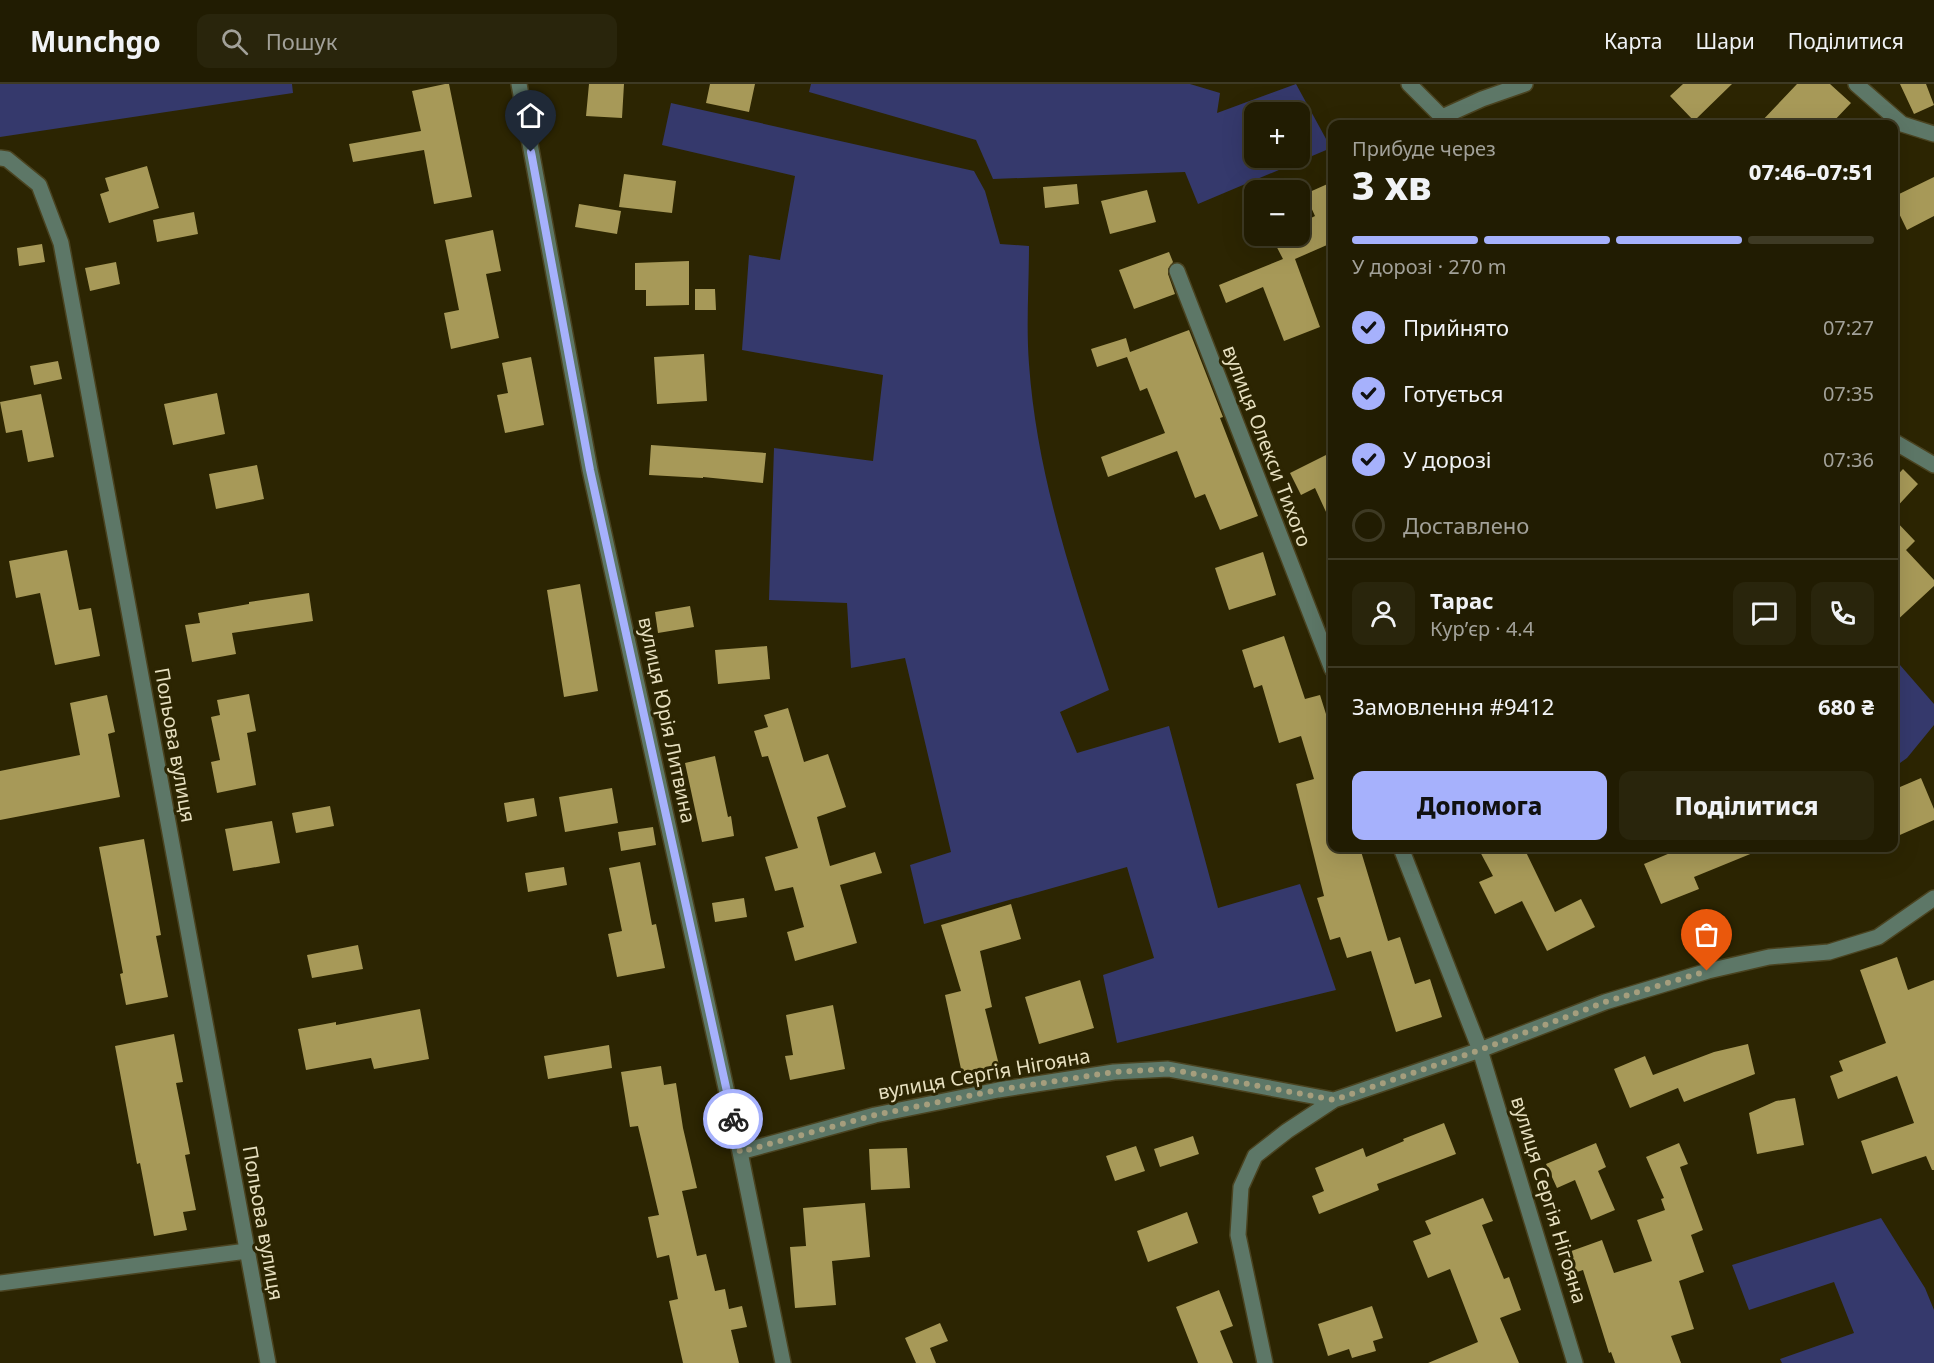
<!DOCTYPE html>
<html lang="uk">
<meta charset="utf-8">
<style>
:root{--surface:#211c02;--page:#29250c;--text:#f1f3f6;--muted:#a2a199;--line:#3e3a24;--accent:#a6b1fc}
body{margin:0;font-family:"Noto Sans",sans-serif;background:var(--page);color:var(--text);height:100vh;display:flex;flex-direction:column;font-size:22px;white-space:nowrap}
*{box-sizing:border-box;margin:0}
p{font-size:20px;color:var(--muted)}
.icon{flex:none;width:33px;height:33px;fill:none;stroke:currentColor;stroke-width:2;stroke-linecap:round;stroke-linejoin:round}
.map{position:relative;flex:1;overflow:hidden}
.details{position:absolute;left:1328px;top:36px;width:570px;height:732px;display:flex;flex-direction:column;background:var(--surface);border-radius:12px;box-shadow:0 6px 24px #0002,0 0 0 2px var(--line)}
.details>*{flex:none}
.tools{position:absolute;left:1244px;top:18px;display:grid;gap:12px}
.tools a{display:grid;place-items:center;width:66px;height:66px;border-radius:12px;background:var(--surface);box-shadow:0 6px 24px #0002,0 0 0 2px var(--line);font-size:30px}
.pin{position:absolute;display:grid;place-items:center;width:51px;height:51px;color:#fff;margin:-62px -26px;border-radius:50% 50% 50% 0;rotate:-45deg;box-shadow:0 0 6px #0007}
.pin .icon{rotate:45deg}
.courier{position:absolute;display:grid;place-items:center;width:60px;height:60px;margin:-30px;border:4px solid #a6b1fc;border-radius:50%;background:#fff;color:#222;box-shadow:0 2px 8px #0007}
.overview em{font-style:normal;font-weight:800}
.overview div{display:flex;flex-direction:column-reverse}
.overview{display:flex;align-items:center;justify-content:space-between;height:102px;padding:0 24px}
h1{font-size:39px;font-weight:800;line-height:45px}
.bar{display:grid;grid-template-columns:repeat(4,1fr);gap:9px 6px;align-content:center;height:72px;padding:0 24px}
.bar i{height:8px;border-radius:4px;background:var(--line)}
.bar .selected{background:var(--accent)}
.bar p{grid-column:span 4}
.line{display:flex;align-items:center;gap:15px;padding:0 24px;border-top:2px solid var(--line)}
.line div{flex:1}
.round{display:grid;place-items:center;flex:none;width:63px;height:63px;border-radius:12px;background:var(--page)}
ol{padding:0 24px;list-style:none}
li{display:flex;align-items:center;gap:18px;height:66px}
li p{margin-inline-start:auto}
li .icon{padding:6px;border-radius:50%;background:var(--accent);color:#111;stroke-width:4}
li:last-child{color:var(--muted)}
li i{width:33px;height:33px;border:3px solid var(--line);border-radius:50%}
.primary-button{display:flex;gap:12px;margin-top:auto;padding:12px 24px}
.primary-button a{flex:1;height:69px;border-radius:12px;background:var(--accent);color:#111;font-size:24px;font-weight:800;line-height:69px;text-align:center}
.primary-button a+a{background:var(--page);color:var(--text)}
header{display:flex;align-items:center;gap:36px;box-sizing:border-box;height:84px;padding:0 30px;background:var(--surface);border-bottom:2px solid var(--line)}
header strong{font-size:28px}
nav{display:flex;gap:33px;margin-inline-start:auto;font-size:21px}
.search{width:420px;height:54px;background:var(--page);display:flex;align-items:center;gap:15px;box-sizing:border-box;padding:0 21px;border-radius:12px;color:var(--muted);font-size:22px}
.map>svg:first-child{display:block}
.green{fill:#35396c;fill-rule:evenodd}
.building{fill:#a79958}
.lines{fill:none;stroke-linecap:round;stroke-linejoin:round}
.minor-casing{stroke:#4a4320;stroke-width:18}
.minor{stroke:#5d7767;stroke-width:15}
.done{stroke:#a59e7d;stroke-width:6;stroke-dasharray:0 10.8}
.route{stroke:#a6b1fc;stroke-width:8}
.labels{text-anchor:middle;stroke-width:6;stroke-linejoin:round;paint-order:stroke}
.street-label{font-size:20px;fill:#e6dfbf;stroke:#2c2502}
</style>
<header>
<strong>Munchgo</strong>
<div class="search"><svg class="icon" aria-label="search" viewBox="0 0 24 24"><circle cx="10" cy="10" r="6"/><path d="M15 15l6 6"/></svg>Пошук</div>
<nav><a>Карта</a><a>Шари</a><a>Поділитися</a></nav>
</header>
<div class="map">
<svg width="1934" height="1279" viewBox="0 0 1934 1279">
<rect width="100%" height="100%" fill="#2c2502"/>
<path class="green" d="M0 0H292L293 9 0 53Z
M811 0H1190L1220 9 1217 29 1296 0 1331 64 1198 120 1185 88 993 95 976 56 809 8ZM1254 28H1299V74H1254Z
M671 19 974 87 985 107 1000 160 1029 162C1029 201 1026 241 1029 280 1037 393 1074 500 1109 606L1060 628 1077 669 1169 642 1218 824 1300 800 1336 906 1117 959 1103 891 1154 874 1127 783 924 840 910 781 951 768 905 574 851 584 847 519 769 516 774 364 873 377 883 291 742 266 749 171 780 176 795 92 662 61Z
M1893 573 1934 620V641L1907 674 1893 684Z
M1881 1134 1925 1204 1934 1226V1279H1782L1780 1275 1854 1249 1834 1198 1749 1226 1732 1181Z"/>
<path class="building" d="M445 0H449L472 113 434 120 424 66 353 78 349 60 421 47 412 7Z
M589 0H624L622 34 586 32Z
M710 0H755L749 28 706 19Z
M1683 0H1732L1694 37 1670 12Z
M1797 0H1830L1851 19 1831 40H1759Z
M1900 0H1926L1934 21 1914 30Z
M147 82 159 124 109 139 100 110 109 107 105 94Z
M624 90 676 97 672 129 619 123Z
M1934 93V132L1907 146 1893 117V113Z
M1332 98V173L1327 161 1295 175 1320 243 1284 257 1263 203 1226 219 1219 201 1283 175 1271 152H1299V140L1315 132 1305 110Z
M1077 100 1079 120 1045 124 1043 103Z
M1147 106 1156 138 1110 150 1101 117Z
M579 120 621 127 617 150 575 143Z
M194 128 198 150 157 158 153 136Z
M493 146 501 187 486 190 499 254 451 265 444 229 459 226 445 156Z
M42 160 45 178 19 182 17 164Z
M1169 168 1173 178 1168 185V190L1175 210 1134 225 1119 186Z
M689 177V221L646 222V206H635V179Z
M116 178 120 200 90 207 85 184Z
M695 205H715L716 226H695Z
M1189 246 1223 333 1220 334 1258 432 1220 446 1205 410 1195 414 1177 367 1108 393 1101 373 1165 349 1147 304 1140 307 1127 273 1097 283 1091 265 1126 254 1130 268Z
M704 270 707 317 657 320 654 273Z
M531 273 544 341 505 349 497 311 508 309 502 279Z
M58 277 62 295 34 301 30 282Z
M217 309 225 350 173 361 164 320Z
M41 310 54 373 28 378 22 346 6 349 0 318Z
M651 361 766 369 763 399 703 393V394L649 391Z
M1332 368V441L1315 404 1301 411 1290 389Z
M257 381 264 415 216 425 209 390Z
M1903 385 1918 400 1893 427V396Z
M1893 434 1915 457 1906 466 1934 496V502L1893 540Z
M67 466 79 526 91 524 100 572 55 581 40 509 16 514 9 477Z
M1263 468 1276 511 1229 526 1215 484Z
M580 500 598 607 564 613 547 506Z
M309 509 313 537 232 549 236 570 192 578 185 541 200 539 198 529 249 520V518Z
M690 522 694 543 658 549 655 528Z
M1284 552 1305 615 1320 611 1332 649V764H1360L1388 857 1400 853 1415 900 1430 895 1442 933 1396 948 1371 867 1347 874 1340 853 1330 856 1317 814 1324 812 1296 700 1314 695 1301 652 1279 659 1262 601 1254 604 1242 566Z
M767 562 770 595 718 600 715 566Z
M249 610 256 647 247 649 256 701 217 709 211 678 220 676 211 633 220 631 217 616Z
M107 611 115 648 108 650 120 713 0 736V687L80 671 70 619Z
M788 624 804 678 828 670 846 723 817 733 830 782 875 768 882 789 840 801 857 859 795 877 787 848 804 843 793 803 775 807 765 773 798 764 768 672 762 673 754 647 768 643 764 631Z
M715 672 728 733 731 732 734 752 702 758 685 679Z
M1921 694 1934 725V736L1893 754V706Z
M612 704 618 739 565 748 559 713Z
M534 714 537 732 507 738 504 719Z
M330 722 334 742 296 749 292 729Z
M272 737 280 779 233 787 225 745Z
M653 743 656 761 621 767 618 748Z
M144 755 161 851 156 852 168 913 126 921 120 890 123 889 99 763Z
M1478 764H1524L1555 828 1581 815 1595 843 1547 867 1522 817 1495 830 1479 798 1493 792Z
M1682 764H1765L1694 793 1699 805 1661 820 1644 780Z
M640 778 652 841 656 840 665 884 617 893 608 850 622 847 609 784Z
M564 783 567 801 528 808 525 789Z
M744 814 747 833 715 838 712 819Z
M1011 820 1021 855 980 867 992 923 985 925 1000 985 963 994 945 911 961 907 941 841Z
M358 861 363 885 312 894 307 871Z
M1897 873 1908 906 1934 896V1086H1932L1926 1072 1872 1090 1861 1057 1914 1039 1897 992 1838 1015 1830 992 1843 987 1839 977 1886 959 1860 886Z
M1080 896 1094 944 1039 960 1025 913Z
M833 921 845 985 790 996 785 972 793 971 786 931Z
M420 925 429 975 374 985 371 974 306 986 298 945 336 938V941Z
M174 950 183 998 176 999 190 1070 185 1071 196 1126 183 1128 187 1146 154 1152 140 1079 137 1080 115 962Z
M1748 960 1755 990 1684 1018 1678 1004 1630 1024 1614 985 1645 972 1653 991 1714 968Z
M609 961 612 984 548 995 544 972Z
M661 982 664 1001 676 999 683 1044 697 1104 682 1107 697 1172 706 1170 715 1207 725 1205 729 1225 742 1222 747 1243 731 1246 739 1279H683L669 1217 678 1215 669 1171 657 1174 648 1133 659 1131 638 1042 630 1043 621 988Z
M1795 1014 1804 1061 1757 1070 1749 1029 1776 1017Z
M1444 1039 1456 1070 1377 1100 1379 1106 1319 1130 1312 1112 1324 1107 1315 1084 1363 1064 1366 1073 1404 1057 1403 1055Z
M1193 1052 1199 1070 1160 1083 1154 1065Z
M1596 1059 1606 1083 1598 1087 1615 1126 1591 1136 1575 1096 1557 1104 1546 1080Z
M1679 1059 1688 1080 1680 1083 1703 1146 1691 1151 1704 1188 1679 1197 1694 1245 1671 1252 1681 1279H1615L1611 1268 1609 1269 1583 1186 1571 1190 1563 1170 1602 1156 1614 1189 1652 1177 1637 1136 1665 1126 1661 1115 1664 1114 1646 1073Z
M1136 1062 1145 1087 1115 1097 1106 1072Z
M907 1064 910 1104 871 1106 869 1065Z
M1483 1114 1493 1137 1482 1141 1504 1195 1509 1193 1521 1226 1500 1234 1519 1279H1428L1478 1258 1450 1185 1428 1194 1413 1157 1431 1150 1425 1137Z
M865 1119 870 1173 832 1177 836 1221 795 1224 790 1163 806 1162 803 1124Z
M1187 1128 1198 1159 1148 1178 1137 1147Z
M1219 1206 1233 1242 1220 1247 1233 1279H1198L1176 1223Z
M1372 1222 1383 1254 1373 1257 1376 1267 1352 1274 1349 1265 1328 1272 1318 1240Z
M940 1239 948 1257 930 1264 936 1279H916L905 1254Z"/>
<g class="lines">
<defs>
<path id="minor" d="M519 0 590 386 740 1068 783 1279
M1409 0 1449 40
M1856 0 1902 40 1934 50
M1442 33 1482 15 1525 0
M0 74 7 75 39 101 61 159 268 1279
M1177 187 1332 585
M1893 357 1934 381
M1401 764 1480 966 1575 1279
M740 1068 875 1031 998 1006 1114 988 1168 985 1334 1016 1480 966 1605 918 1708 887 1769 873 1829 868 1878 853 1934 814
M0 1199 247 1167
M1265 1279 1238 1151 1241 1103 1255 1072 1287 1047 1334 1016"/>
</defs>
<use href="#minor" class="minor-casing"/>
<use href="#minor" class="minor"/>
</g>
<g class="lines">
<path class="done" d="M733 1035 740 1068 875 1031 998 1006 1114 988 1168 985 1334 1016 1480 966 1605 918 1707 887"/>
<path class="route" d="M531 68 590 386 733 1035"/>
</g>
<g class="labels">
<g class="street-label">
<text transform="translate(1267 362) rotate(69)" y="7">вулиця Олекси Тихого</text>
<text transform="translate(667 636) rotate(78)" y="7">вулиця Юрія Литвина</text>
<text transform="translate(175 661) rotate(80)" y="7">Польова вулиця</text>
<text transform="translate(984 990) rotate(-10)" y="7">вулиця Сергія Нігояна</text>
<text transform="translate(1549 1116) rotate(73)" y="7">вулиця Сергія Нігояна</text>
<text transform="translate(263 1139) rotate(80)" y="7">Польова вулиця</text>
</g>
</g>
</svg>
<div class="tools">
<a>+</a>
<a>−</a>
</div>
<div class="pin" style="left:1707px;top:887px;background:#ea580c"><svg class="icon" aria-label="bag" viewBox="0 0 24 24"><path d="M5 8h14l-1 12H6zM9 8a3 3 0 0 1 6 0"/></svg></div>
<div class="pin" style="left:531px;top:68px;background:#1f2937"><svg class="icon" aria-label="home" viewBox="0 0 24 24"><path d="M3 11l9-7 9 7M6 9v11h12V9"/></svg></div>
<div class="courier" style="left:733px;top:1035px"><svg class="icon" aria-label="bike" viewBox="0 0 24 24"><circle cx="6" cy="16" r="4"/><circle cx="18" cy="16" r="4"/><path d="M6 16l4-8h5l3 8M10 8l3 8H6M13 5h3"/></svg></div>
<section class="details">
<div class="overview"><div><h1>3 хв</h1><p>Прибуде через</p></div><em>07:46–07:51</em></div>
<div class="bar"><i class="selected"></i><i class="selected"></i><i class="selected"></i><i></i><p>У дорозі · 270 m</p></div>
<ol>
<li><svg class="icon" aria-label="check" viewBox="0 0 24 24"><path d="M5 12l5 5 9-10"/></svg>Прийнято<p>07:27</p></li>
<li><svg class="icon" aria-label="check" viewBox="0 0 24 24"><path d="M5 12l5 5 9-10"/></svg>Готується<p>07:35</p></li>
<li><svg class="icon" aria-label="check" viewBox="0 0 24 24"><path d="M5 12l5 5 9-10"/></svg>У дорозі<p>07:36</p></li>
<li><i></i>Доставлено</li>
</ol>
<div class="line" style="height:108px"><a class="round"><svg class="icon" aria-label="person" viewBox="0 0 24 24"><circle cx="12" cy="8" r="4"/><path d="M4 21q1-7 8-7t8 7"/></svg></a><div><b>Тарас</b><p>Кур’єр · 4.4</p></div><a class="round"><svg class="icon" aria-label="chat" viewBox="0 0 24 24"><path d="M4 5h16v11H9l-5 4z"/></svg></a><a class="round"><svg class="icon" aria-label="phone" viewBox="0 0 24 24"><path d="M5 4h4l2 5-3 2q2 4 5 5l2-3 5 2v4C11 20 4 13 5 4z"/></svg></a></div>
<div class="line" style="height:78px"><div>Замовлення #9412</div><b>680 ₴</b></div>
<div class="primary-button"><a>Допомога</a><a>Поділитися</a></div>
</section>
</div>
